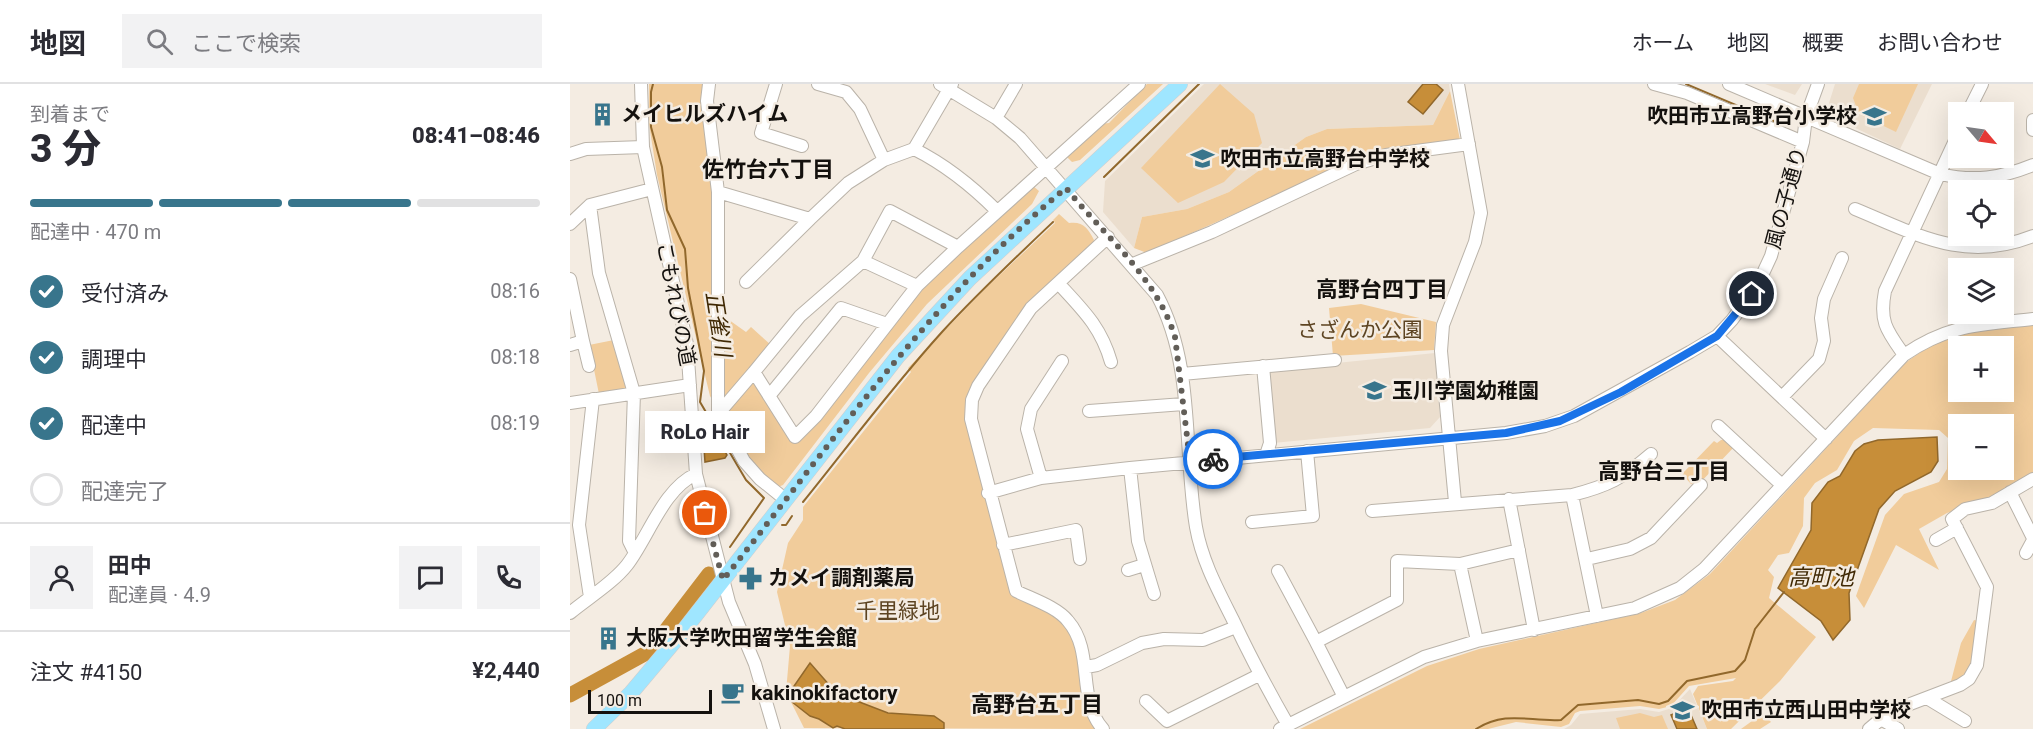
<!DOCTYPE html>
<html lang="ja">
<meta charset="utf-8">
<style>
:root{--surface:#fff;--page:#f2f2f3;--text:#2b2b33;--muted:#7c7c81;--line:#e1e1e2;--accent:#38758c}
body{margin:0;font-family:Roboto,"Noto Sans JP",sans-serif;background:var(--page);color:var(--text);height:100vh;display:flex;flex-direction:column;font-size:22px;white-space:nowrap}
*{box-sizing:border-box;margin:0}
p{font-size:20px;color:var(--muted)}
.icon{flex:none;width:33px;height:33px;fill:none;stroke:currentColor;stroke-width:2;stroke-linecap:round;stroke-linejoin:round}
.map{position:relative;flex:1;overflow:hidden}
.drawer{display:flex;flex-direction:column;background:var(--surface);width:570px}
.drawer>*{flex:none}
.needle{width:39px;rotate:119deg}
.buttons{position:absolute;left:1378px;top:18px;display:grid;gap:12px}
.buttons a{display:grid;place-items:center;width:66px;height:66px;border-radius:0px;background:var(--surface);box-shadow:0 6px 24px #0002;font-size:30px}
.scale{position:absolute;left:18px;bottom:15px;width:124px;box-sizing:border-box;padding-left:6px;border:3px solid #14110e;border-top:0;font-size:16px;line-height:21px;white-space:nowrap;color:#14110e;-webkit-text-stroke:4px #f4ece2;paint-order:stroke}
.pin{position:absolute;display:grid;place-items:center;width:51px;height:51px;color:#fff;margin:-26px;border:3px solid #fff;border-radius:50%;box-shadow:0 2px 6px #0007}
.courier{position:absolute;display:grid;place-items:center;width:60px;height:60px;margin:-30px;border:4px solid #1a73e8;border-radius:50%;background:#fff;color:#222;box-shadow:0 2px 8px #0007}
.bubble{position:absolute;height:42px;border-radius:0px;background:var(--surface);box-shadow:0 6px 24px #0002;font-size:20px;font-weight:800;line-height:42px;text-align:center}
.summary em{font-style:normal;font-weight:800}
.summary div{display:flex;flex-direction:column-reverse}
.summary{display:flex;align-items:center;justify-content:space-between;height:102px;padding:0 30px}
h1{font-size:39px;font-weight:800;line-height:45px}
.bar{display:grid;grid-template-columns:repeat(4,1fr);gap:9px 6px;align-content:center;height:72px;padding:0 30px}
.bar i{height:8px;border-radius:4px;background:var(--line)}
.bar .selected{background:var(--accent)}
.bar p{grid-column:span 4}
.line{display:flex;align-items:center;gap:15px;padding:0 30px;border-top:2px solid var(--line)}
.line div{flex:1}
.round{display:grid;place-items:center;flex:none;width:63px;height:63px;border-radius:0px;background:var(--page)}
ol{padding:0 30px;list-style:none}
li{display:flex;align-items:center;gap:18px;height:66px}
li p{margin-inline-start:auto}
li .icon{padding:6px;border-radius:50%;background:var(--accent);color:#fff;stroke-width:4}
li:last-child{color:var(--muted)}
li i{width:33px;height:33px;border:3px solid var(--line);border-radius:50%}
header{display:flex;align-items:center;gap:36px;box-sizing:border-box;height:84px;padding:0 30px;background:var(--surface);border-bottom:2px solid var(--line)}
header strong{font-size:28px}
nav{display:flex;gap:33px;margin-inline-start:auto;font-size:21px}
.search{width:420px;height:54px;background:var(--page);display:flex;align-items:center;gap:15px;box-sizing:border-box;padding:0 21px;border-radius:0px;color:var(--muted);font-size:22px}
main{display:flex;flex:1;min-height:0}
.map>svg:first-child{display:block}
.built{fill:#ebdece}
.green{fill:#f1cc9b;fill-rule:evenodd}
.water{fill:#c78e39;stroke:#91682c;stroke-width:1.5}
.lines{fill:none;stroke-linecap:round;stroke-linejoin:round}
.stream{stroke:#91682c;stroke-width:2}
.river{stroke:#c78e39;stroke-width:15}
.minor-casing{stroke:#bab3a9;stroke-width:14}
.major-casing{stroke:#d0cfcf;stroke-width:16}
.minor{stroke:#fff;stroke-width:12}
.major{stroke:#9fe6ff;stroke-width:15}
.done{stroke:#625e58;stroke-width:6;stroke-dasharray:0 10.8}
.route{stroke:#1a73e8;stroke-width:8}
.labels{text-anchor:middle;stroke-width:5;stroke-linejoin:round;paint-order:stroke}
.poi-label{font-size:21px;font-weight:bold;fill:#14110e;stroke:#f4ece2;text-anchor:start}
.street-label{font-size:21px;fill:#14110e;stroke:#f4ece2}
.park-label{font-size:21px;fill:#5d4422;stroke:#f4ece2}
.neighbourhood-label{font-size:22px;font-weight:bold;fill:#14110e;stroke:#f4ece2}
.water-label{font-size:22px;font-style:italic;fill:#402904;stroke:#f4ece2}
</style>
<header>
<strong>地図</strong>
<div class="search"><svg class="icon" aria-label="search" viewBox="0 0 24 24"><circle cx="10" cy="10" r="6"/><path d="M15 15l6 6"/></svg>ここで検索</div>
<nav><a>ホーム</a><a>地図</a><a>概要</a><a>お問い合わせ</a></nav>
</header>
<main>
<section class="drawer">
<div class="summary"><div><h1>3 分</h1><p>到着まで</p></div><em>08:41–08:46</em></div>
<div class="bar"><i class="selected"></i><i class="selected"></i><i class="selected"></i><i></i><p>配達中 · 470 m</p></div>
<ol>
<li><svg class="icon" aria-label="check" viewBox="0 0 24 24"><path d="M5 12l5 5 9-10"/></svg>受付済み<p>08:16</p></li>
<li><svg class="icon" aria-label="check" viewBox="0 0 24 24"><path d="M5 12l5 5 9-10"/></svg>調理中<p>08:18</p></li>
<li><svg class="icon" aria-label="check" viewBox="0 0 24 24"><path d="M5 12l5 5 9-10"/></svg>配達中<p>08:19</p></li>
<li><i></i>配達完了</li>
</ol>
<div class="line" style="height:108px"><a class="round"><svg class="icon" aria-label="person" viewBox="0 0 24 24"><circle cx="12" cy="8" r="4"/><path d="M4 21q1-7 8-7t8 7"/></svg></a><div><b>田中</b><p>配達員 · 4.9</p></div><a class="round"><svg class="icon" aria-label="chat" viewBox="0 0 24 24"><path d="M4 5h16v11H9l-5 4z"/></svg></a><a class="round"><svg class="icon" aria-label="phone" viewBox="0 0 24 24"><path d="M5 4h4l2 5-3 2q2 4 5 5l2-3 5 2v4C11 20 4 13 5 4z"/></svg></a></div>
<div class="line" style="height:78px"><div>注文 #4150</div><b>¥2,440</b></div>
</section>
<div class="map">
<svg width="1463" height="645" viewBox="0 0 1463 645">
<rect width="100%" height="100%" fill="#f4ece2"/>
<path class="built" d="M634 0H879L880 7 863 41 757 45 736 53 659 108 617 125 572 133 564 164 533 128 535 97Z
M1195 0H1232L1225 11Z
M1265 0H1362L1330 65 1266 35 1260 28 1259 19Z
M865 269 870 333 860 344 703 359 697 286Z
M1120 605 1137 645H994L1001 641 1010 630 1070 625 1089 628 1102 624Z"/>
<path class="green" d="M79 0H134L145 108V226L176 248 181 243 201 261 179 288 222 359 240 346 349 206 463 102 469 107 462 120 357 220 299 289 213 401 208 403 178 377 140 312 87 91 79 40Z
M577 0H593L510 76 502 78 496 72 531 40 539 39Z
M650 0 684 30 692 59 654 98 608 119 571 84Z
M1289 0H1348L1326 48 1289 30 1283 14Z
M880 7 890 56 783 77 577 169 564 164 572 133 617 125 659 108 736 53 757 45 863 41Z
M489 130 499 139C513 137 518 144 524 156L521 165 413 288 397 336 442 512C459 519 483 526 495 540 515 563 520 615 527 645L234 644 216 608 220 562 207 508 218 459 233 436V423L341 288 338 284 417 203 485 139 483 136Z
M791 220 866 238 864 266 763 272 759 224Z
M1463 241V389L1420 415 1377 429 1349 445 1369 486 1326 461 1294 524 1286 512 1315 431 1334 410 1369 398 1377 385 1378 354 1369 346 1303 344 1284 357 1267 386 1245 399 1234 414 1233 442 1219 469 1208 471 1198 486 1204 493 1199 514 1246 553 1210 597 1161 645H1137L1123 610 1128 602 1163 597 1166 594 1119 602 1101 622 1089 625 1070 622 1010 627 1005 629 999 640 991 643 946 638 918 645H730L857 582 909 565 1071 529 1105 516 1140 490 1335 279 1365 258 1404 247ZM1389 262H1434V308H1389ZM1389 340H1434V386H1389Z
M44 256 59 302 56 306 29 310 19 261Z
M1151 356H1156L1164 363 1128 401 1121 400 1112 390 1144 357 1147 359Z
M1404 536 1409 537 1403 580 1399 590 1380 601 1391 559Z
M1070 629 1084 633 1092 631 1098 645H1050L1046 634Z
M1193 629 1201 638 1190 645H1171Z"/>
<path class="water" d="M853 0H866L873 6 853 30 838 18Z
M135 333 157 371 155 374 135 378 132 335Z
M1367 353 1368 377 1361 388 1325 407 1309 425 1279 509 1280 536 1263 556 1251 537 1208 504 1241 446 1242 419 1258 398 1270 392 1285 367 1294 360 1308 356Z
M240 579 261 603 279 614 318 629 364 632 374 639V645H275L267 642 263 644 249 635 240 632 222 618V605Z
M1118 624 1127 645H1107L1101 631Z"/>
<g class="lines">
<path class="stream" d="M83 0 81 8V43L92 83 97 126 115 165 118 204 134 287 130 318 176 396 194 414 160 463
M1116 0 1211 40
M534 93 629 0
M233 418C279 361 323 302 372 248 408 209 445 174 483 138
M212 441H216L222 432
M906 645C937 626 959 638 991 636L1008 621 1068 616 1089 620 1098 617 1117 597 1165 587 1175 576 1185 545 1214 508"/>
<path class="river" d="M0 611 80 567 139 490"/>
<defs>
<path id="minor" d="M71 0 73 63 117 260 126 390 159 518 185 580 204 645
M139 0 137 17 148 108V330L174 377 190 395 216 416
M206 0 191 49 232 62
M248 0 276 8 290 25 314 76
M370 0 426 34 450 54 587 211C625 282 613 366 626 443 632 477 648 506 663 536 680 572 698 606 718 641
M1084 0 1117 9 1233 58
M1159 0 1370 90C1404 98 1431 94 1463 81
M1398 28 1412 0
M426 34 446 0
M1463 36V46
M344 65C376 81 401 101 427 127
M0 70 16 65 73 63
M148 108 240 135 278 99 314 76 344 65 382 0
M20 121 29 189 64 309 59 457 64 467
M1285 125C1348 151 1395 179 1463 152
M320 127 388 163 347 202 246 332 225 353 184 288 230 232 293 177Z
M0 140 20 121 82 105
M388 163 569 0
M293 177 347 202
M563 180 642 148 786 80 816 71 899 60
M0 195 13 257 0 261
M176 198 240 135
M489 200C513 226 531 243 541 278
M1147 252 1256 355
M13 257 19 282
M1334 271C1317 247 1309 238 1315 207L1389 48
M693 282 700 359 696 371
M612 290 765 276
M199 312 271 224 317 240
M1212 313 1249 275 1254 257 1251 234 1254 215 1272 174
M0 319 120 301
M519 327 614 320
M148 330 184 288
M1148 342 1212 401
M560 384 568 457 584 510
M471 394 457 345 461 325 492 277
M1440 408 1463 454
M418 409 471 394 560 384 936 349 975 342 1004 332 1120 268 1147 252 1162 236 1188 200 1201 172 1233 58 1236 33 1248 0
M1002 411C1038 402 1053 394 1081 370
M939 415 964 546
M885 418 871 267 873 241 905 158 911 129 888 0
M802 427 1002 411 1027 532
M682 438 743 432 737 367
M1366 456 1387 444
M433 461 506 446 510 475
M1456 469 1463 456
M1017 475 1060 465 1081 454 1131 401
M890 480 949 466
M558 486 574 481
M708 487 746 558
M20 513 9 441 23 315
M0 529C18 514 43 499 57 481 78 454 93 405 126 390
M516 583 527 581 572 559 594 555 633 556 666 543
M774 613 746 558 827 516V477L890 480 907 557
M1357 614 1395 637
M576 617 597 637 689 591
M1311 635 1328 645
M533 645C506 615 525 568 498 537 487 523 462 515 446 507L401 335 402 316 408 302 461 224 538 153
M710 645 854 573 907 557 1065 524 1110 504 1134 485 1334 271C1379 240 1410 241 1463 235
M1299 645 1311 635 1335 622 1390 601 1399 595 1407 581 1417 503 1382 435 1395 425 1422 419 1463 395"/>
<path id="major" d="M24 645 61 609 114 546 328 272 400 194 610 0"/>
</defs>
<use href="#minor" class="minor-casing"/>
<use href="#major" class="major-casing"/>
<use href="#minor" class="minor"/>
<use href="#major" class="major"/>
</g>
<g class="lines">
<path class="done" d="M135 429 153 496C263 358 358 218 496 104 534 151 587 194 605 253L620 377 643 375"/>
<path class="route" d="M643 375 936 349 990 337 1051 308 1147 252 1182 210"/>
</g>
<defs>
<symbol id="building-bare" viewBox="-9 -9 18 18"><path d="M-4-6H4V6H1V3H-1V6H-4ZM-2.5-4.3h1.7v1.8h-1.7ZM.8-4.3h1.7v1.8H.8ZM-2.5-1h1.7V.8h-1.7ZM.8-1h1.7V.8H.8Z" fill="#38758c" stroke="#f4ece2" stroke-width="2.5" paint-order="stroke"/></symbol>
<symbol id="school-bare" viewBox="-9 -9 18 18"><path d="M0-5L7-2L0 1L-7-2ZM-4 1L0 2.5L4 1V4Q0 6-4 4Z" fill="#38758c" stroke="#f4ece2" stroke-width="2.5" paint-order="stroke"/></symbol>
<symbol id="pharmacy-bare" viewBox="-9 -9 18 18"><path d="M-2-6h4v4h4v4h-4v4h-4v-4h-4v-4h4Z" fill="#38758c" stroke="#f4ece2" stroke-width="2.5" paint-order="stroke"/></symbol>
<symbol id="cafe-bare" viewBox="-9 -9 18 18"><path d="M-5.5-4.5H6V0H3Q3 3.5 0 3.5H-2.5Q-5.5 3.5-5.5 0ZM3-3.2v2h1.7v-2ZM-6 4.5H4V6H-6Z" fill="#38758c" stroke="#f4ece2" stroke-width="2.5" paint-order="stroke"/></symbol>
</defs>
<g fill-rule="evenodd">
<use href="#building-bare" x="16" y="14" width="33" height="33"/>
<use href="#school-bare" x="1288" y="16" width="33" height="33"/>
<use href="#school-bare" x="616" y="58" width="33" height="33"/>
<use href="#school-bare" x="788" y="290" width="33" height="33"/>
<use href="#pharmacy-bare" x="164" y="478" width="33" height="33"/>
<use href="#building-bare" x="22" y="538" width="33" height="33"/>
<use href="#cafe-bare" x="146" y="592" width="33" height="33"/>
<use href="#school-bare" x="1096" y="610" width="33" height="33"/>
</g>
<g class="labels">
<g class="poi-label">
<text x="51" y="37">メイヒルズハイム</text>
<text x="1287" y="39" text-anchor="end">吹田市立高野台小学校</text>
<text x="650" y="82">吹田市立高野台中学校</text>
<text x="822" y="314">玉川学園幼稚園</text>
<text x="198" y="501">カメイ調剤薬局</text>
<text x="56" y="561">大阪大学吹田留学生会館</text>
<text x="181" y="616">kakinokifactory</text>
<text x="1131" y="633">吹田市立西山田中学校</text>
</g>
<g class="street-label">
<text transform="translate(1216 114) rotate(-75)" y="7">風の子通り</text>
<text transform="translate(106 220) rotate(79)" y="7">こもれびの道</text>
</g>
<g class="park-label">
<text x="790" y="253">さざんか公園</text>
<text x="328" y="534">千里緑地</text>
</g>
<g class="neighbourhood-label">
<text x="198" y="93">佐竹台六丁目</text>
<text x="812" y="213">高野台四丁目</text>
<text x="1094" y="395">高野台三丁目</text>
<text x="467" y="628">高野台五丁目</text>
</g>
<g class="water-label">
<text transform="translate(149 240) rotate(81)" y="8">正雀川</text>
<text x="1251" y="501">高町池</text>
</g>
</g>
</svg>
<div class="buttons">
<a><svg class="needle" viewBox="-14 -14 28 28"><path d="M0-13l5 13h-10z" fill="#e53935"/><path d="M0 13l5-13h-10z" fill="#7c7c81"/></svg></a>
<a><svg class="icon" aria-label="locate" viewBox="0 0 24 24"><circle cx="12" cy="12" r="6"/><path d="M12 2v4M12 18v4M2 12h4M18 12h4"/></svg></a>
<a><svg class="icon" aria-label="layers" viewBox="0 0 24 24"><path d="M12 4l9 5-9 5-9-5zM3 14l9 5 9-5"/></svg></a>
<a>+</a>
<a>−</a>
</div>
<div class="scale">100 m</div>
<div class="pin" style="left:135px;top:429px;background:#ea580c"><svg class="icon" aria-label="bag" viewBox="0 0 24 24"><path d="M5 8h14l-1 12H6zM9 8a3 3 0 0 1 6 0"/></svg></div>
<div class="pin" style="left:1182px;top:210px;background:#1f2937"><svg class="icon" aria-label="home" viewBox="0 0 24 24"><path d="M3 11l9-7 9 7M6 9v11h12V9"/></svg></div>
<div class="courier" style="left:643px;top:375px"><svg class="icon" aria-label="bike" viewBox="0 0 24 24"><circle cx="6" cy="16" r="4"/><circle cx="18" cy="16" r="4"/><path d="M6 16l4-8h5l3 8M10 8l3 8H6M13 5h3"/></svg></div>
<div class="bubble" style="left:75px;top:327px;width:120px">RoLo Hair</div>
</div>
</main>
